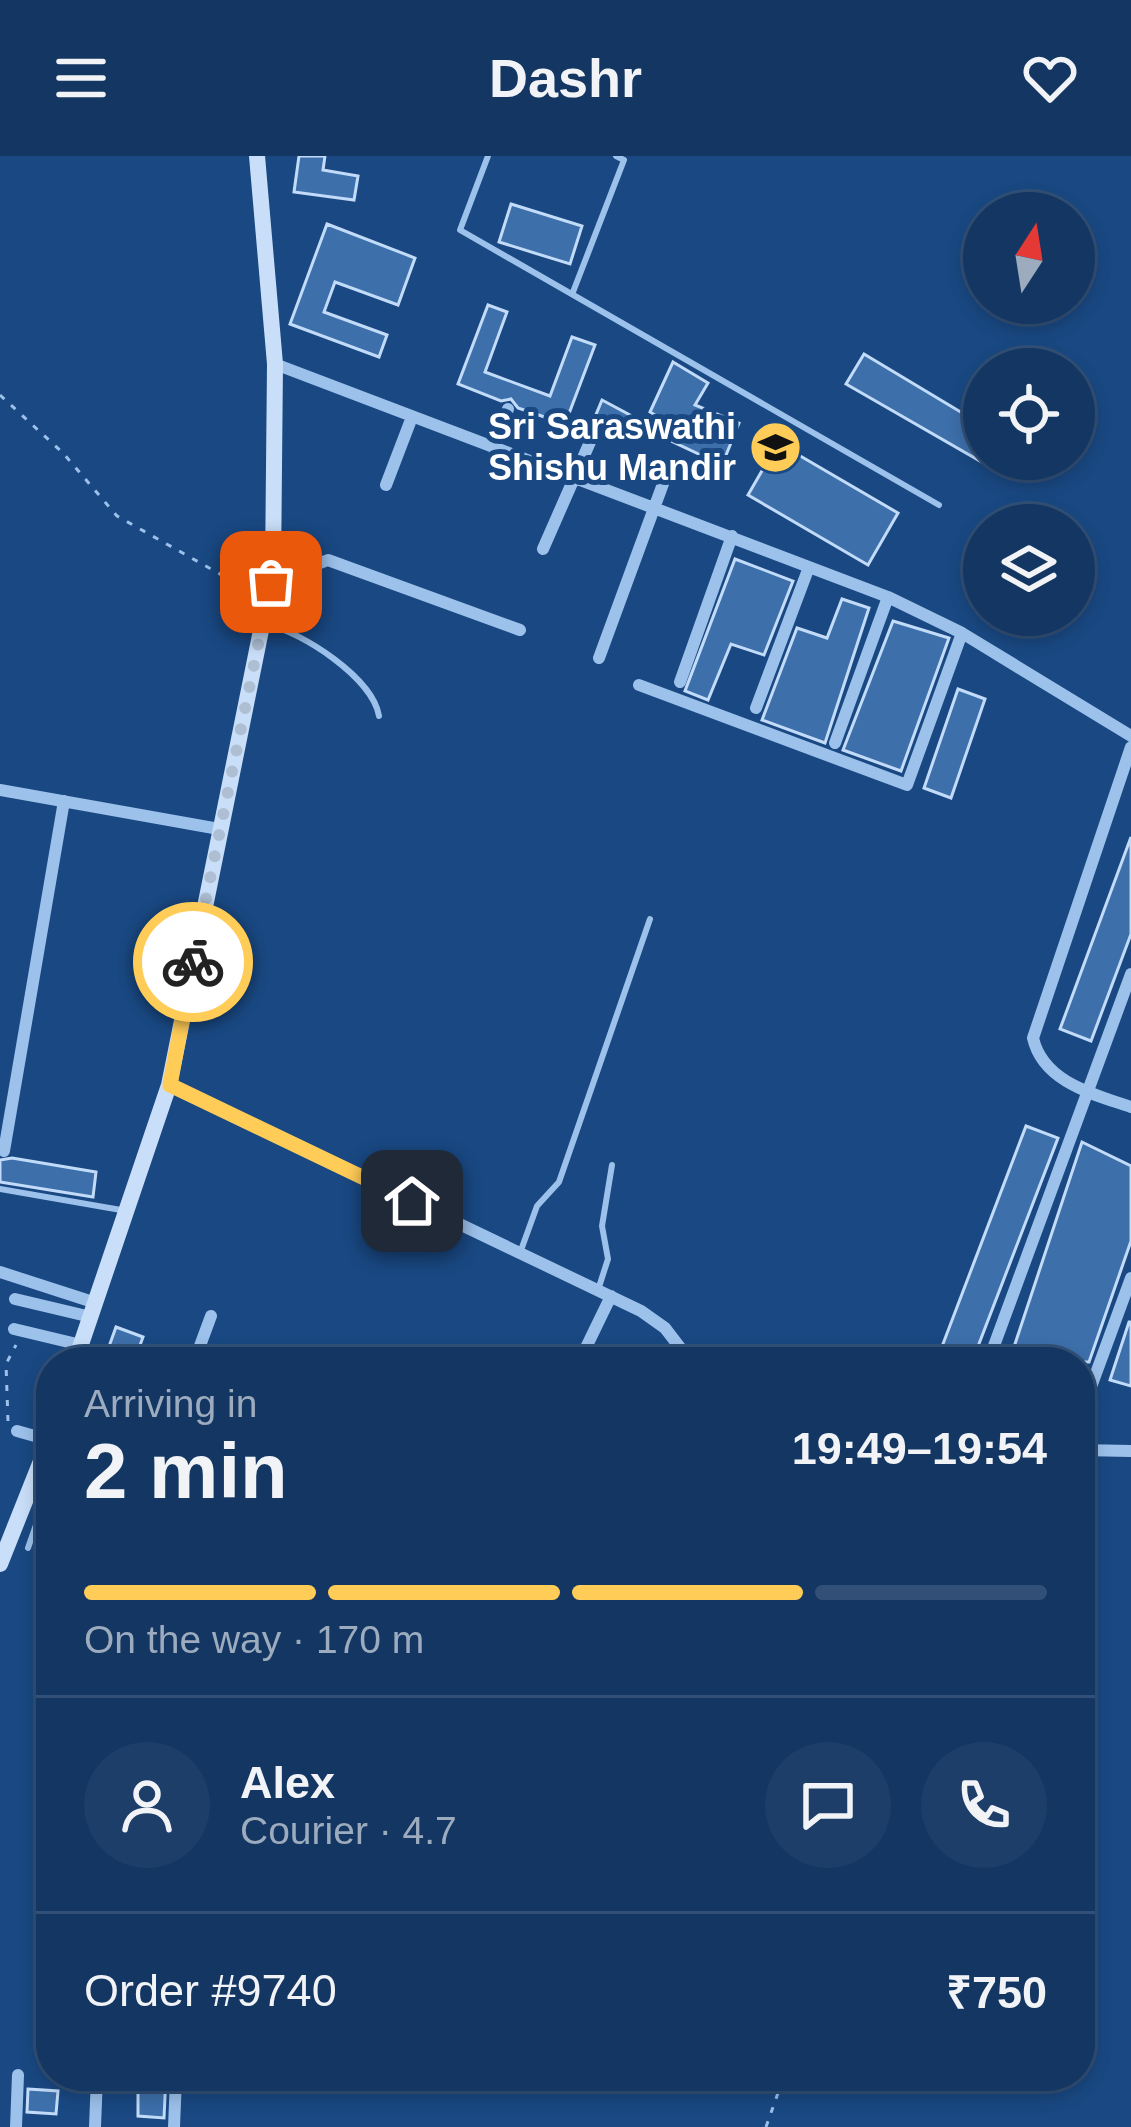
<!DOCTYPE html>
<meta charset="utf-8">
<style>
:root{--surface:#133662;--page:#1c3e68;--text:#f1f3f6;--muted:#9dabbe;--line:#325077;--accent:#ffcc57}
body{margin:0;font-family:Arial,sans-serif;background:var(--page);color:var(--text);height:100vh;display:flex;flex-direction:column;font-size:45px;white-space:nowrap}
*{box-sizing:border-box;margin:0}
p{font-size:39px;color:var(--muted)}
.icon{flex:none;width:66px;height:66px;fill:none;stroke:currentColor;stroke-width:2;stroke-linecap:round;stroke-linejoin:round}
.map{position:relative;flex:1;overflow:hidden}
.sheet{position:absolute;left:36px;top:1191px;width:1059px;height:744px;display:flex;flex-direction:column;background:var(--surface);border-radius:48px;box-shadow:0 6px 18px #0003,0 0 0 3px var(--line)}
.sheet>*{flex:none}
.needle{width:78px;rotate:12deg}
.fabs{position:absolute;left:963px;top:36px;display:grid;gap:24px}
.fabs a{display:grid;place-items:center;width:132px;height:132px;border-radius:50%;background:var(--surface);box-shadow:0 6px 18px #0003,0 0 0 3px var(--line);font-size:60px}
.pin{position:absolute;display:grid;place-items:center;width:102px;height:102px;color:#fff;margin:-51px;border-radius:24px;box-shadow:0 6px 18px #0006}
.courier{position:absolute;display:grid;place-items:center;width:120px;height:120px;margin:-60px;border:9px solid #ffcc57;border-radius:50%;background:#fff;color:#222;box-shadow:0 3px 15px #0007}
.overview em{font-style:normal;font-weight:600}
.overview div{display:flex;flex-direction:column-reverse}
.overview{display:flex;align-items:center;justify-content:space-between;height:204px;padding:0 48px}
h1{font-size:78px;font-weight:600;line-height:90px}
.bar{display:grid;grid-template-columns:repeat(4,1fr);gap:18px 12px;align-content:center;height:144px;padding:0 48px}
.bar i{height:15px;border-radius:9px;background:var(--line)}
.bar .on{background:var(--accent)}
.bar p{grid-column:span 4}
.line{display:flex;align-items:center;gap:30px;padding:0 48px;border-top:3px solid var(--line)}
.line div{flex:1}
.round{display:grid;place-items:center;flex:none;width:126px;height:126px;border-radius:63px;background:var(--page)}
header{display:flex;justify-content:space-between;align-items:center;height:156px;padding:0 48px;background:var(--surface);font-size:54px;font-weight:600}
.map>svg:first-child{display:block}
.building{fill:#3d6faa;stroke:#c1dbf9;stroke-width:3}
.lines{fill:none;stroke-linecap:round;stroke-linejoin:round}
.path{stroke:#9cc1eb;stroke-width:3;stroke-dasharray:6 9;stroke-linecap:butt}
.lane{stroke:#9cc1eb;stroke-width:6}
.street{stroke:#9cc1eb;stroke-width:12}
.secondary{stroke:#c9def8;stroke-width:16}
.done{stroke:#aebfd3;stroke-width:12;stroke-dasharray:0 21.6}
.route{stroke:#ffcc57;stroke-width:15}
.labels{text-anchor:middle;stroke-width:10;stroke-linejoin:round;paint-order:stroke}
.poi-label{font-size:36px;font-weight:bold;fill:#fff;stroke:#194882;text-anchor:end}
</style>
<header><svg class="icon" aria-label="menu" viewBox="0 0 24 24"><path d="M4 6h16M4 12h16M4 18h16"/></svg>Dashr<svg class="icon" aria-label="heart" viewBox="0 0 24 24"><path d="M12 20l-8-8c-3-5 5-10 8-4 3-6 11-1 8 4z"/></svg></header>
<div class="map">
<svg width="1131" height="1971" viewBox="0 0 1131 1971">
<rect width="100%" height="100%" fill="#194882"/>
<path class="building" d="M299 0H325L323 14 358 20 354 44 294 36Z
M511 48 582 70 570 108 499 86Z
M327 68 415 102 398 149 335 126 324 156 387 179 379 201 290 168Z
M488 149 507 156 485 216 550 240 572 181 595 189 565 268 518 252 511 243 501 245 458 228Z
M864 198 984 270 980 305 846 228Z
M673 206 708 227 695 249 739 267 722 309 669 284 676 272 650 256Z
M602 244 630 259 626 273 595 261Z
M778 287 898 357 868 409 748 339Z
M735 403 793 425 764 499 731 488 708 544 685 535Z
M842 443 869 452 825 587 762 564 797 472 827 482Z
M893 465 949 482 901 615 843 594Z
M958 533 985 543 951 642 924 632Z
M1131 681V778L1091 885 1060 873Z
M1026 970 1058 982 972 1206H953L938 1201Z
M1082 986 1131 1010V1085L1089 1206H1009Z
M12 1002 96 1016 93 1041 0 1026V1004Z
M1129 1166H1131V1230L1110 1224Z
M116 1171 143 1181 134 1206 115 1204 107 1196Z
M138 1920H166L164 1962 138 1960Z
M28 1933 58 1935 56 1958 27 1956Z"/>
<g class="lines">
<path class="path" d="M0 239 63 297 117 360 250 435
M8 1265 6 1208 16 1189
M766 1971 784 1920"/>
<path class="lane" d="M488 0 460 74 939 349
M573 136 624 4 616 0
M266 468C302 476 373 522 379 560
M0 1033 121 1054
M520 1097 537 1050 559 1026 650 763
M598 1134 608 1103 602 1070 612 1009
M28 1392 46 1340"/>
<path class="street" d="M275 208 888 441 962 477 1131 580
M493 292 508 253
M386 329 412 261
M543 393 590 286
M271 426 328 404 520 474
M599 502 667 317
M680 526 732 380
M639 529 907 629 962 477
M756 552 809 411
M835 587 888 441
M1131 591 1033 882C1043 926 1093 938 1131 951
M0 634 219 673
M169 929 641 1155 665 1172 691 1206
M4 995 64 645
M0 1116 96 1147
M15 1143 91 1161
M14 1173 81 1189
M78 1196 105 1206
M194 1206 211 1160
M579 1206 611 1140
M988 1206 1131 818
M1084 1250 1131 1122
M17 1275 49 1284
M1080 1294 1131 1295
M16 1971 18 1919
M95 1971 97 1920
M174 1971 176 1922"/>
<path class="secondary" d="M75 1206 169 929 273 415 275 208 257 0
M0 1408 51 1280"/>
</g>
<g class="lines">
<path class="done" d="M193 806 271 426"/>
<path class="route" d="M193 806 170 929 412 1045"/>
</g>
<defs>
<symbol id="school-disc" viewBox="-11 -11 22 22"><circle r="9.5" fill="#ffcc57" stroke="#194882"/><path d="M0-5L7-2L0 1L-7-2ZM-4 1L0 2.5L4 1V4Q0 6-4 4Z" fill="#111"/></symbol>
</defs>
<g fill-rule="evenodd">
<use href="#school-disc" x="746" y="262" width="59" height="59"/>
</g>
<g class="labels">
<g class="poi-label">
<text x="736" y="283">Sri Saraswathi<tspan x="736" dy="41">Shishu Mandir</tspan></text>
</g>
</g>
</svg>
<div class="fabs">
<a><svg class="needle" viewBox="-14 -14 28 28"><path d="M0-13l5 13h-10z" fill="#e53935"/><path d="M0 13l5-13h-10z" fill="#9dabbe"/></svg></a>
<a><svg class="icon" aria-label="locate" viewBox="0 0 24 24"><circle cx="12" cy="12" r="6"/><path d="M12 2v4M12 18v4M2 12h4M18 12h4"/></svg></a>
<a><svg class="icon" aria-label="layers" viewBox="0 0 24 24"><path d="M12 4l9 5-9 5-9-5zM3 14l9 5 9-5"/></svg></a>
</div>
<div class="pin" style="left:271px;top:426px;background:#ea580c"><svg class="icon" aria-label="bag" viewBox="0 0 24 24"><path d="M5 8h14l-1 12H6zM9 8a3 3 0 0 1 6 0"/></svg></div>
<div class="pin" style="left:412px;top:1045px;background:#1f2937"><svg class="icon" aria-label="home" viewBox="0 0 24 24"><path d="M3 11l9-7 9 7M6 9v11h12V9"/></svg></div>
<div class="courier" style="left:193px;top:806px"><svg class="icon" aria-label="bike" viewBox="0 0 24 24"><circle cx="6" cy="16" r="4"/><circle cx="18" cy="16" r="4"/><path d="M6 16l4-8h5l3 8M10 8l3 8H6M13 5h3"/></svg></div>
<section class="sheet">
<div class="overview"><div><h1>2 min</h1><p>Arriving in</p></div><em>19:49–19:54</em></div>
<div class="bar"><i class="on"></i><i class="on"></i><i class="on"></i><i></i><p>On the way · 170 m</p></div>
<div class="line" style="height:216px"><a class="round"><svg class="icon" aria-label="person" viewBox="0 0 24 24"><circle cx="12" cy="8" r="4"/><path d="M4 21q1-7 8-7t8 7"/></svg></a><div><b>Alex</b><p>Courier · 4.7</p></div><a class="round"><svg class="icon" aria-label="chat" viewBox="0 0 24 24"><path d="M4 5h16v11H9l-5 4z"/></svg></a><a class="round"><svg class="icon" aria-label="phone" viewBox="0 0 24 24"><path d="M5 4h4l2 5-3 2q2 4 5 5l2-3 5 2v4C11 20 4 13 5 4z"/></svg></a></div>
<div class="line" style="height:156px"><div>Order #9740</div><b>₹750</b></div>
</section>
</div>
